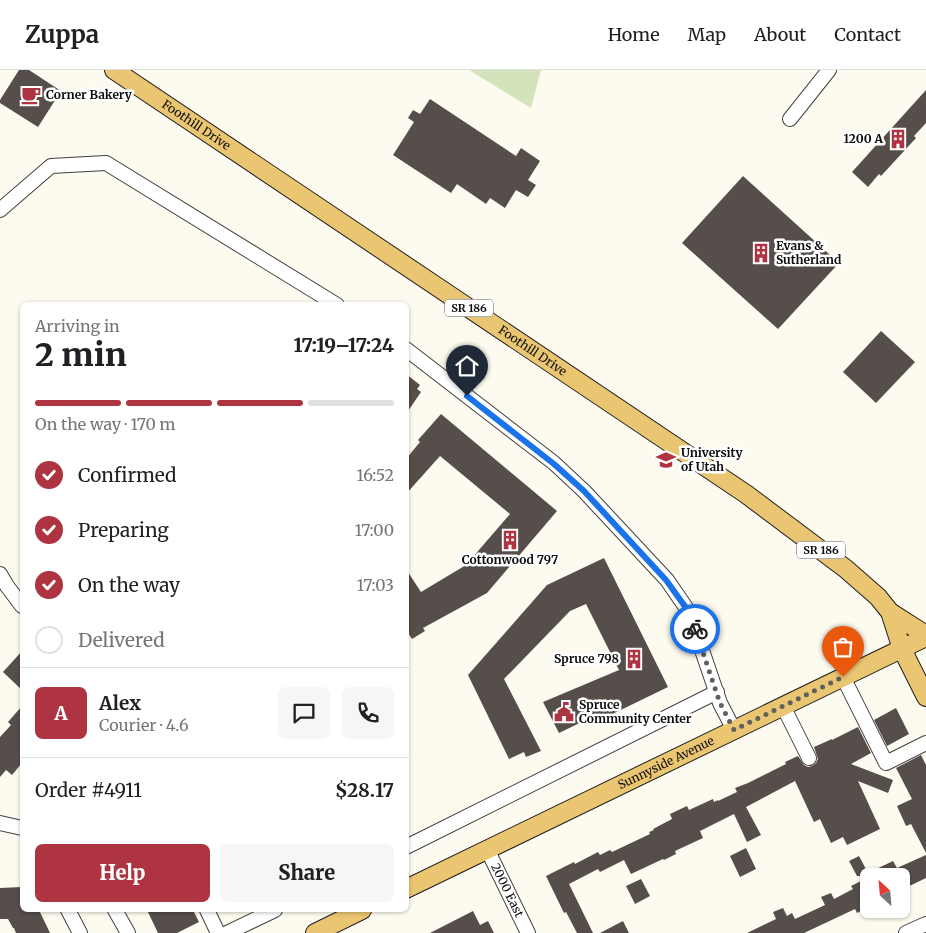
<!DOCTYPE html>
<meta charset="utf-8">
<style>
:root{--surface:#fff;--page:#f6f6f6;--text:#202124;--muted:#757577;--line:#e0e0e0;--accent:#ae3441}
body{margin:0;font-family:Merriweather,serif;background:var(--page);color:var(--text);height:100vh;display:flex;flex-direction:column;font-size:19px;white-space:nowrap}
*{box-sizing:border-box;margin:0}
p{font-size:16px;color:var(--muted)}
.icon{flex:none;width:28px;height:28px;fill:none;stroke:currentColor;stroke-width:2;stroke-linecap:round;stroke-linejoin:round}
.map{position:relative;flex:1;overflow:hidden}
.drawer{position:absolute;left:20px;top:232px;width:389px;height:610px;display:flex;flex-direction:column;background:var(--surface);border-radius:8px;box-shadow:0 1px 4px #0004}
.drawer>*{flex:none}
.needle{width:32px;rotate:334deg}
.controls{position:absolute;left:860px;top:798px;display:grid;gap:10px}
.controls a{display:grid;place-items:center;width:50px;height:50px;border-radius:8px;background:var(--surface);box-shadow:0 1px 4px #0004;font-size:25px}
.pin{position:absolute;display:grid;place-items:center;width:42px;height:42px;color:#fff;margin:-51px -21px;border-radius:50% 50% 50% 0;rotate:-45deg;box-shadow:0 0 5px #0007}
.pin .icon{rotate:45deg}
.courier{position:absolute;display:grid;place-items:center;width:50px;height:50px;margin:-25px;border:4px solid #1a73e8;border-radius:50%;background:#fff;color:#222;box-shadow:0 1px 6px #0007}
.summary em{font-style:normal;font-weight:800}
.summary div{display:flex;flex-direction:column-reverse}
.summary{display:flex;align-items:center;justify-content:space-between;height:85px;padding:0 15px}
h1{font-size:32px;font-weight:800;line-height:38px}
.bar{display:grid;grid-template-columns:repeat(4,1fr);gap:8px 5px;align-content:center;height:60px;padding:0 15px}
.bar i{height:6px;border-radius:4px;background:var(--line)}
.bar .selected{background:var(--accent)}
.bar p{grid-column:span 4}
.line{display:flex;align-items:center;gap:12px;padding:0 15px;border-top:1px solid var(--line)}
.line div{flex:1}
.round{display:grid;place-items:center;flex:none;width:52px;height:52px;border-radius:8px;background:var(--page)}
ol{padding:0 15px;list-style:none}
li{display:flex;align-items:center;gap:15px;height:55px}
li p{margin-inline-start:auto}
li .icon{padding:5px;border-radius:50%;background:var(--accent);color:#fff;stroke-width:4}
li:last-child{color:var(--muted)}
li i{width:28px;height:28px;border:2px solid var(--line);border-radius:50%}
.primary-button{display:flex;gap:10px;margin-top:auto;padding:10px 15px}
.primary-button a{flex:1;height:58px;border-radius:8px;background:var(--accent);color:#fff;font-size:20px;font-weight:800;line-height:58px;text-align:center}
.primary-button a+a{background:var(--page);color:var(--text)}
header{display:flex;align-items:center;gap:30px;box-sizing:border-box;height:70px;padding:0 25px;background:var(--surface);border-bottom:1px solid var(--line)}
header strong{font-size:24px}
nav{display:flex;gap:28px;margin-inline-start:auto;font-size:18px}
.map>svg:first-child{display:block}
.green{fill:#d3e4bc}
.building{fill:#554e4b}
.lines{fill:none;stroke-linecap:round;stroke-linejoin:round}
.minor-casing{stroke:#404040;stroke-width:16}
.major-casing{stroke:#1e1e1e;stroke-width:20}
.minor{stroke:#fff;stroke-width:14}
.major{stroke:#eac673;stroke-width:18}
.done{stroke:#61605c;stroke-width:5;stroke-dasharray:0 9}
.route{stroke:#1a73e8;stroke-width:6}
.labels{text-anchor:middle;stroke-width:5;stroke-linejoin:round;paint-order:stroke}
.shield{fill:#fff;stroke:#565656;stroke-width:1}
.shield-label{font-size:11px;font-weight:bold;fill:#0d0d0d}
.poi-label{font-size:12px;font-weight:bold;fill:#0d0d0d;stroke:#fff;text-anchor:start}
.street-label{font-size:12px;fill:#0d0d0d;stroke:#fff}
</style>
<header>
<strong>Zuppa</strong>
<nav><a>Home</a><a>Map</a><a>About</a><a>Contact</a></nav>
</header>
<div class="map">
<svg width="926" height="863" viewBox="0 0 926 863">
<rect width="100%" height="100%" fill="#fdfaef"/>
<path class="green" d="M469 0H541L531 38Z"/>
<path class="building" d="M19 0H29L61 21 38 57 0 33V30Z
M926 20V53L914 66 916 68 881 106 879 104 868 117 852 102Z
M430 29 516 86 521 78 540 91 528 110 536 115 528 127 516 120 505 138 490 128 486 134 457 114 451 123 393 85 414 52 408 48 413 40 420 44Z
M743 106 839 193 778 259 682 173Z
M881 261 915 292 876 333 843 302Z
M406 304 420 315 417 319 421 322 406 344Z
M441 344 557 441 487 523 423 558 425 561 412 569 406 560V499L421 522 466 495 510 444 440 386 406 424V389L420 372 418 370Z
M604 488 668 617 594 653 592 647 559 663 543 632 619 600 586 534 570 541 504 609 541 681 526 687 524 682 509 689 468 605 547 515Z
M22 581V620L3 602Z
M22 636V693L12 705 6 700 0 707V667L11 655 8 652Z
M896 638 909 664 887 676 874 650Z
M858 657 871 683 851 694 893 710 888 723 858 711 880 759 847 775 843 767 831 773 820 749 814 752 795 711 746 737 761 765 747 772 734 744 700 761 703 768 675 781 676 784 664 790 663 789 631 804 624 790 600 802 598 799 569 814 593 863H577L566 842 564 843 546 806 574 792 575 794 598 782 600 785 610 780 612 782 650 764 649 762 654 760 653 759 672 749 670 744 687 736 689 740 713 729 714 732 718 730V731L737 722 735 718 748 713 786 694 785 692 798 686 804 695 808 697 812 696 816 693 818 689 814 677 832 669V670Z
M921 685 926 695V783L911 754 906 756 897 736 912 729 896 698Z
M746 778 756 799 740 807 730 786Z
M926 785V808L901 820V806H857L849 791 859 786 868 803 893 791 897 798Z
M641 809 650 826 635 834 626 816Z
M863 810 869 821V837L857 843 855 839 804 863H747L776 849 773 842 783 838 787 846 792 843 795 849 825 835 821 827 831 823 834 829 853 819 851 816Z
M22 817V840H39L50 863H16L14 858H13L8 849H0V818Z
M147 840H193L199 852 177 863H158Z
M473 841 480 855 488 851 494 863H430Z
M623 851 629 863H600Z"/>
<g class="lines">
<defs>
<g id="minor">
<path d="M790 49 829 0"/>
<path d="M0 140 51 96 106 93 337 235"/>
<path d="M406 279 554 393 584 421 667 510 689 542 720 633 734 660"/>
<path d="M0 504 7 516 22 536"/>
<path d="M843 607 886 693 926 673"/>
<path d="M783 636 809 688"/>
<path d="M0 753 22 758"/>
<path d="M406 777 717 622"/>
<path id="s1" d="M487 779 528 863"/>
<path d="M68 840 80 863"/>
<path d="M115 840 128 863"/>
<path d="M207 840 218 863"/>
<path d="M227 863 275 840"/>
<path d="M906 863 926 854"/>
</g>
<g id="major">
<path id="s2" d="M114 0 746 424 846 499 878 527 890 542 926 565"/>
<path d="M890 542 902 579 926 627"/>
<path id="s3" d="M406 819 926 567"/>
<path d="M315 863 362 840"/>
</g>
</defs>
<use href="#minor" class="minor-casing"/>
<use href="#major" class="major-casing"/>
<use href="#minor" class="minor"/>
<use href="#major" class="major"/>
</g>
<g class="lines">
<path class="done" d="M695 559 720 633 734 660 843 607"/>
<path class="route" d="M467 326 554 394 584 421 666 510 689 542 695 559"/>
</g>
<defs>
<symbol id="cafe-bare" viewBox="-9 -9 18 18"><path d="M-5.5-4.5H6V0H3Q3 3.5 0 3.5H-2.5Q-5.5 3.5-5.5 0ZM3-3.2v2h1.7v-2ZM-6 4.5H4V6H-6Z" fill="#ae3441" stroke="#fff" stroke-width="2.5" paint-order="stroke"/></symbol>
<symbol id="building-bare" viewBox="-9 -9 18 18"><path d="M-4-6H4V6H1V3H-1V6H-4ZM-2.5-4.3h1.7v1.8h-1.7ZM.8-4.3h1.7v1.8H.8ZM-2.5-1h1.7V.8h-1.7ZM.8-1h1.7V.8H.8Z" fill="#ae3441" stroke="#fff" stroke-width="2.5" paint-order="stroke"/></symbol>
<symbol id="university-bare" viewBox="-9 -9 18 18"><path d="M0-5L7-2L0 1L-7-2ZM-4 1L0 2.5L4 1V4Q0 6-4 4Z" fill="#ae3441" stroke="#fff" stroke-width="2.5" paint-order="stroke"/></symbol>
<symbol id="civic-bare" viewBox="-9 -9 18 18"><path d="M-.6-6.5H3V-4.5H.6V-3L4-1V1h2V6H-6V1h2V-1L-.6-3ZM-1.2 2.5V6h2.4V2.5Z" fill="#ae3441" stroke="#fff" stroke-width="2.5" paint-order="stroke"/></symbol>
</defs>
<g fill-rule="evenodd">
<use href="#cafe-bare" x="17" y="11" width="28" height="28"/>
<use href="#building-bare" x="884" y="55" width="28" height="28"/>
<use href="#building-bare" x="747" y="169" width="28" height="28"/>
<use href="#university-bare" x="652" y="376" width="28" height="28"/>
<use href="#building-bare" x="496" y="456" width="28" height="28"/>
<use href="#building-bare" x="620" y="575" width="28" height="28"/>
<use href="#civic-bare" x="550" y="628" width="28" height="28"/>
</g>
<g class="labels">
<g class="shield">
<rect x="445" y="229.5" width="48" height="17" rx="4"/>
<rect x="797" y="471.5" width="48" height="17" rx="4"/>
</g>
<g class="shield-label">
<text x="469" y="242">SR 186</text>
<text x="821" y="484">SR 186</text>
</g>
<g class="poi-label">
<text x="46" y="29">Corner Bakery</text>
<text x="883" y="73" text-anchor="end">1200 A</text>
<text x="776" y="180">Evans &amp;<tspan x="776" dy="14">Sutherland</tspan></text>
<text x="681" y="387">University<tspan x="681" dy="14">of Utah</tspan></text>
<text x="510" y="494" text-anchor="middle">Cottonwood 797</text>
<text x="619" y="593" text-anchor="end">Spruce 798</text>
<text x="579" y="639">Spruce<tspan x="579" dy="14">Community Center</tspan></text>
</g>
<g class="street-label">
<text dy="4" stroke="none"><textPath href="#s2" startOffset="99">Foothill Drive</textPath></text>
<text dy="4" stroke="none"><textPath href="#s2" startOffset="504">Foothill Drive</textPath></text>
<text dy="4" stroke="none"><textPath href="#s3" startOffset="289">Sunnyside Avenue</textPath></text>
<text dy="4" stroke="none"><textPath href="#s1" startOffset="46">2000 East</textPath></text>
</g>
</g>
</svg>
<div class="controls">
<a><svg class="needle" viewBox="-14 -14 28 28"><path d="M0-13l5 13h-10z" fill="#e53935"/><path d="M0 13l5-13h-10z" fill="#757577"/></svg></a>
</div>
<div class="pin" style="left:843px;top:607px;background:#ea580c"><svg class="icon" aria-label="bag" viewBox="0 0 24 24"><path d="M5 8h14l-1 12H6zM9 8a3 3 0 0 1 6 0"/></svg></div>
<div class="pin" style="left:467px;top:326px;background:#1f2937"><svg class="icon" aria-label="home" viewBox="0 0 24 24"><path d="M3 11l9-7 9 7M6 9v11h12V9"/></svg></div>
<div class="courier" style="left:695px;top:559px"><svg class="icon" aria-label="bike" viewBox="0 0 24 24"><circle cx="6" cy="16" r="4"/><circle cx="18" cy="16" r="4"/><path d="M6 16l4-8h5l3 8M10 8l3 8H6M13 5h3"/></svg></div>
<section class="drawer">
<div class="summary"><div><h1>2 min</h1><p>Arriving in</p></div><em>17:19–17:24</em></div>
<div class="bar"><i class="selected"></i><i class="selected"></i><i class="selected"></i><i></i><p>On the way · 170 m</p></div>
<ol>
<li><svg class="icon" aria-label="check" viewBox="0 0 24 24"><path d="M5 12l5 5 9-10"/></svg>Confirmed<p>16:52</p></li>
<li><svg class="icon" aria-label="check" viewBox="0 0 24 24"><path d="M5 12l5 5 9-10"/></svg>Preparing<p>17:00</p></li>
<li><svg class="icon" aria-label="check" viewBox="0 0 24 24"><path d="M5 12l5 5 9-10"/></svg>On the way<p>17:03</p></li>
<li><i></i>Delivered</li>
</ol>
<div class="line" style="height:90px"><b class="round" style="background:var(--accent);color:#fff">A</b><div><b>Alex</b><p>Courier · 4.6</p></div><a class="round"><svg class="icon" aria-label="chat" viewBox="0 0 24 24"><path d="M4 5h16v11H9l-5 4z"/></svg></a><a class="round"><svg class="icon" aria-label="phone" viewBox="0 0 24 24"><path d="M5 4h4l2 5-3 2q2 4 5 5l2-3 5 2v4C11 20 4 13 5 4z"/></svg></a></div>
<div class="line" style="height:65px"><div>Order #4911</div><b>$28.17</b></div>
<div class="primary-button"><a>Help</a><a>Share</a></div>
</section>
</div>
